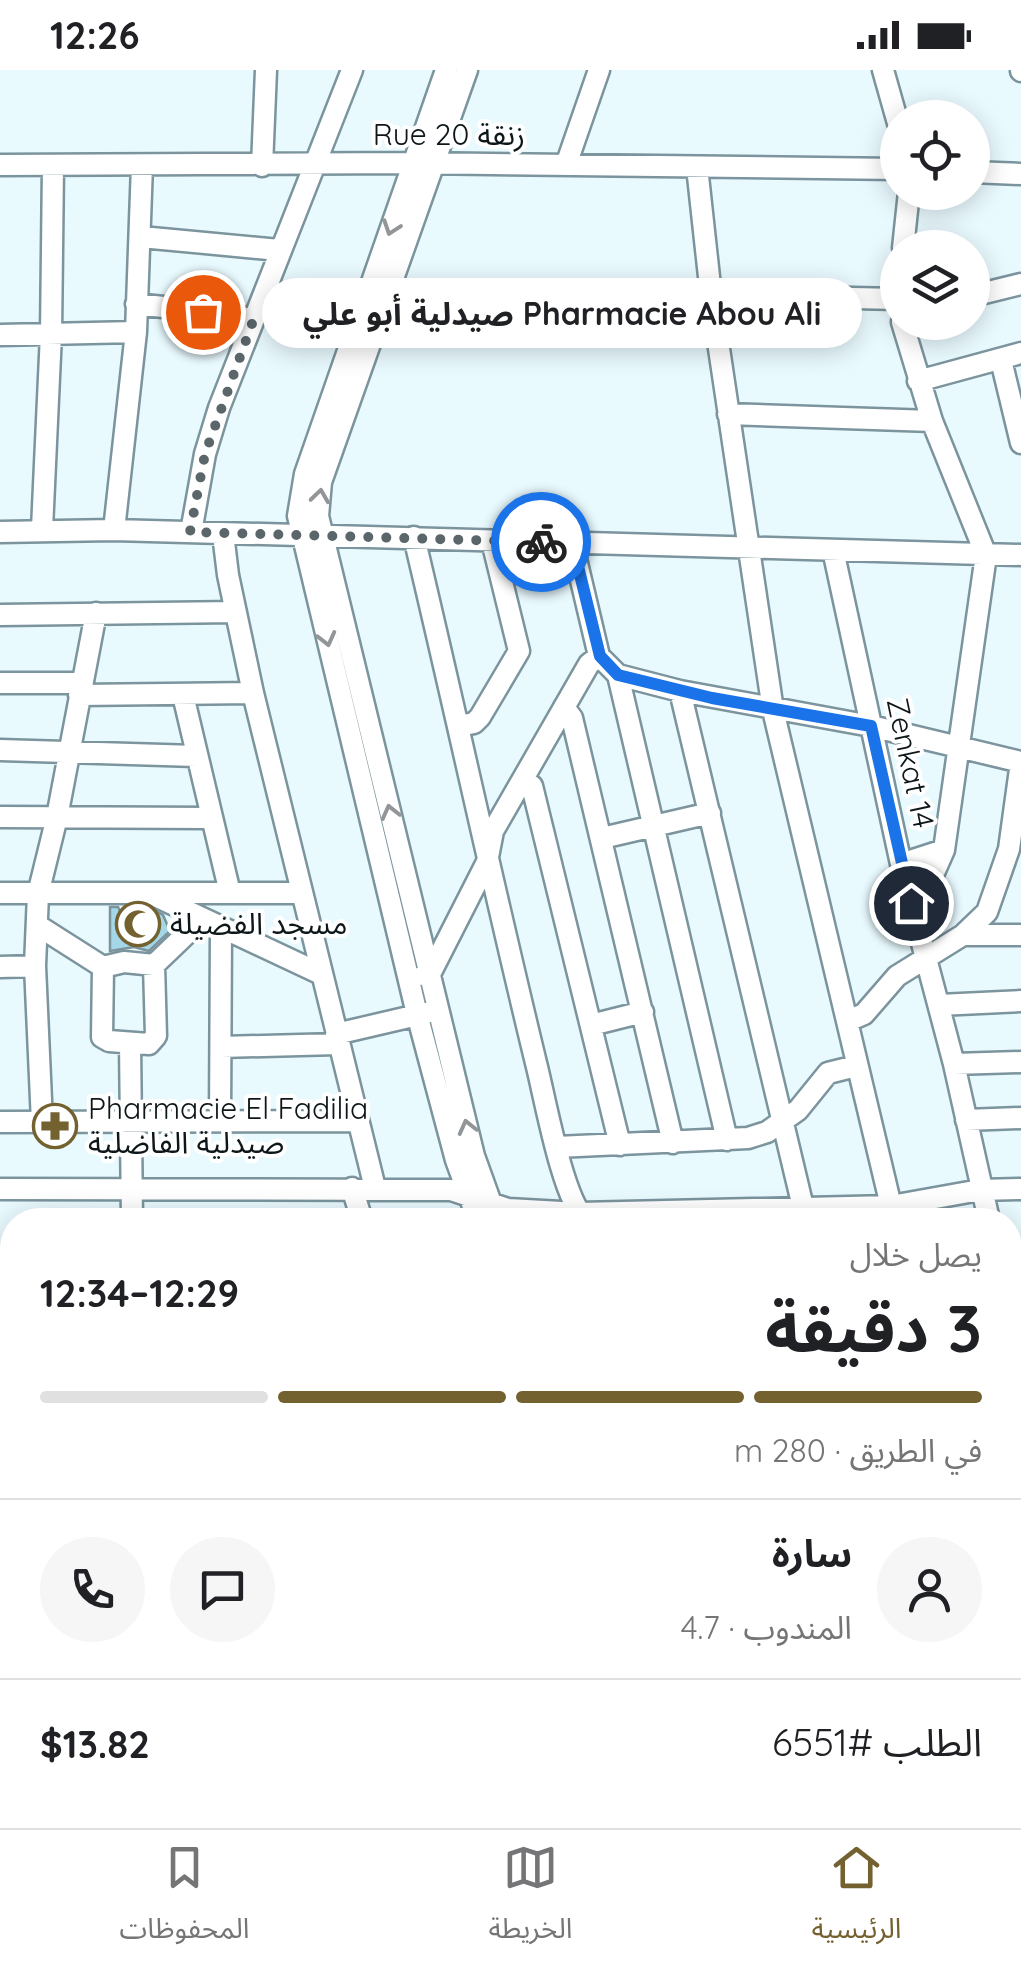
<!DOCTYPE html>
<html lang="ar">
<meta charset="utf-8">
<style>
:root{--surface:#fff;--page:#f6f6f6;--text:#202124;--muted:#757577;--line:#e0e0e0;--accent:#746130}
body{margin:0;font-family:Quicksand,"Noto Sans Arabic",sans-serif;background:var(--page);color:var(--text);direction:rtl;height:100vh;display:flex;flex-direction:column;font-size:38px;white-space:nowrap}
*{box-sizing:border-box;margin:0}
p{font-size:32px;color:var(--muted)}
.icon{flex:none;width:55px;height:55px;fill:none;stroke:currentColor;stroke-width:2;stroke-linecap:round;stroke-linejoin:round}
.map{position:relative;flex:1;overflow:hidden;direction:ltr}
.details{position:absolute;left:0px;top:1138px;width:1022px;height:622px;display:flex;flex-direction:column;background:var(--surface);border-radius:40px 40px 0 0;box-shadow:0 5px 25px #0003;direction:rtl}
.details>*{flex:none}
.tools{position:absolute;left:880px;top:30px;display:grid;gap:20px}
.tools a{display:grid;place-items:center;width:110px;height:110px;border-radius:50%;background:var(--surface);box-shadow:0 5px 25px #0003;font-size:50px}
.pin{position:absolute;display:grid;place-items:center;width:85px;height:85px;color:#fff;margin:-42px;border:5px solid #fff;border-radius:50%;box-shadow:0 2px 10px #0007}
.courier{position:absolute;display:grid;place-items:center;width:100px;height:100px;margin:-50px;border:8px solid #1a73e8;border-radius:50%;background:#fff;color:#222;box-shadow:0 2px 12px #0007}
.bubble{position:absolute;height:70px;border-radius:35px;background:var(--surface);box-shadow:0 5px 25px #0003;font-size:32px;font-weight:700;line-height:70px;text-align:center;direction:rtl}
.overview em{font-style:normal;font-weight:700}
.overview div{display:flex;flex-direction:column-reverse}
.overview{display:flex;align-items:center;justify-content:space-between;height:170px;padding:0 40px}
h1{font-size:65px;font-weight:700;line-height:75px}
.bar{display:grid;grid-template-columns:repeat(4,1fr);gap:15px 10px;align-content:center;height:120px;padding:0 40px}
.bar i{height:12px;border-radius:8px;background:var(--line)}
.bar .on{background:var(--accent)}
.bar p{grid-column:span 4}
.line{display:flex;align-items:center;gap:25px;padding:0 40px;border-top:2px solid var(--line)}
.line div{flex:1}
.round{display:grid;place-items:center;flex:none;width:105px;height:105px;border-radius:52px;background:var(--page)}
.status{display:flex;justify-content:space-between;align-items:center;height:70px;padding:0 50px;background:var(--surface);direction:ltr}
.status svg{height:28px;fill:currentColor}
.tab-bar{display:flex;justify-content:space-around;align-items:center;height:140px;border-top:2px solid var(--line);background:var(--surface);font-size:28px;color:var(--muted)}
.tab-bar a{display:grid;justify-items:center;gap:5px}
.tab-bar .on{color:var(--accent)}
.map>svg:first-child{display:block}
.green{fill:#eee0bc}
.building{fill:#a4d7e8;stroke:#7c959d;stroke-width:2.5}
.lines{fill:none;stroke-linecap:round;stroke-linejoin:round}
.minor-casing{stroke:#7b949d;stroke-width:25}
.major-casing{stroke:#d3d5d6;stroke-width:30}
.minor{stroke:#fff;stroke-width:20}
.major{stroke:#f6dfa1;stroke-width:25}
.oneway{stroke:#929698}
.done{stroke:#5a666a;stroke-width:10;stroke-dasharray:0 18}
.route{stroke:#1a73e8;stroke-width:12}
.labels{text-anchor:middle;stroke-width:8;stroke-linejoin:round;paint-order:stroke}
.street-label{font-size:30px;fill:#0d1619;stroke:#fff}
.poi-label{font-size:30px;fill:#0d1619;stroke:#fff;text-anchor:start}
</style>
<div class="status"><b>12:26</b><svg viewBox="0 0 49 12"><path d="M0 12V9h3v3zM5 12V6h3v6zM10 12V3h3v9zM15 12V0h3v12zM26 1h20v11H26zM47 4h2v5h-2z"/></svg></div>
<div class="map">
<svg width="1021" height="1758" viewBox="0 0 1021 1758">
<rect width="100%" height="100%" fill="#e9faff"/>
<path class="green" d="M1021 1695V1758H952L953 1748H1010V1699Z"/>
<path class="building" d="M110 837H118L120 841 131 837 154 840 163 845 170 861 149 881 134 877 110 881Z"/>
<g class="lines">
<defs>
<path id="minor" d="M446 0 305 404 298 446 417 944 456 1090 478 1150
M467 0 321 412 318 446 474 1086 497 1150
M883 0 898 53
M1021 0V1
M0 95 414 93 898 99
M566 95 599 0
M262 96 266 0
M697 97 711 225 773 640 891 1136
M972 102 1021 104
M141 167 279 180
M903 178 909 122
M711 225 898 229
M972 226 1021 214
M136 234 236 245 253 251
M902 252 932 351 986 485 944 780 929 814 911 833
M0 265 136 262
M1001 290 1021 373
M918 311 1021 283
M728 344 932 351
M42 459 51 264 53 96
M114 460 136 262 142 95
M0 462 114 460 1021 485
M191 462 205 384 219 338 352 0
M223 464 228 505 253 623 375 1118
M414 467C456 643 494 821 537 997 545 1029 563 1129 585 1149
M572 472 599 586 618 605 680 621 871 656 1021 692
M833 480 901 794 954 994 989 1150
M0 545 236 542
M618 605 727 1070
M0 613H81
M680 621 803 1137
M79 625 253 623
M183 625 230 823
M564 637 572 648 673 1073
M459 656 474 653 480 647 519 581 492 471
M0 680 196 686
M523 710 532 716 620 1075
M0 747 211 748
M602 768 710 743
M901 794 944 780
M0 823H302
M151 824 321 904
M37 855 103 897 124 892 154 895 202 849
M963 865H1021
M0 897 35 896
M103 897 102 967 109 971 149 974 156 966 154 895
M424 905 430 904 487 792 493 761 589 594 599 586
M939 935 1021 931
M848 951 864 944 897 906 963 865 987 842 1009 779 1021 692
M591 955 643 942
M336 964 426 943
M130 973 132 1150
M221 977 338 974
M954 994 1021 992
M966 1050 1021 1048
M220 1051 221 859
M0 1052 358 1051
M42 1052 35 896 38 824 57 747 96 543
M557 1077 748 1068 767 1062 798 1040 828 1003 856 996
M352 1118 362 1150
M0 1119 451 1120 508 1139 579 1143 891 1136 980 1120 1021 1119
M1010 1199 1021 1198
M1010 1234 1015 1261 1011 1369 1013 1427
M0 1274H12
M0 1347H12
M1010 1498 1021 1496
M0 1513 12 1520
M1010 1571 1021 1569
M0 1595 12 1602
M0 1686 12 1679
M687 1748 691 1758
M710 1748 714 1758
M899 1758 901 1748
M941 1758 942 1748"/>
<path id="major" d="M1010 1659 1021 1655
M1010 1680 1021 1675
M798 1758 820 1748
M847 1758 867 1748"/>
</defs>
<use href="#minor" class="minor-casing"/>
<use href="#major" class="major-casing"/>
<use href="#minor" class="minor"/>
<use href="#major" class="major"/>
</g>
<defs><path id="oneway-chevron" d="M-2-3.5L2.5 0L-2 3.5" fill="none" stroke-width="1.6" stroke-linecap="round" stroke-linejoin="round" transform="scale(2.5)"/></defs>
<g class="oneway">
<use href="#oneway-chevron" transform="translate(391 158) rotate(109)"/>
<use href="#oneway-chevron" transform="translate(320 426) rotate(-82)"/>
<use href="#oneway-chevron" transform="translate(327 569) rotate(76)"/>
<use href="#oneway-chevron" transform="translate(390 742) rotate(-104)"/>
<use href="#oneway-chevron" transform="translate(467 1057) rotate(-104)"/>
</g>
<g class="lines">
<path class="done" d="M203 242 253 251 205 384 190 462 541 472"/>
<path class="route" d="M541 472H572L600 586 618 605 712 628 871 656 911 833"/>
</g>
<defs>
<symbol id="mosque-ring" viewBox="-11 -11 22 22"><circle r="9.5" fill="#fff" stroke="#746130" stroke-width="1.5"/><path d="M3.5-4.9A6 6 0 1 0 3.5 4.9A5 5 0 1 1 3.5-4.9Z" fill="#746130"/></symbol>
<symbol id="pharmacy-ring" viewBox="-11 -11 22 22"><circle r="9.5" fill="#fff" stroke="#746130" stroke-width="1.5"/><path d="M-2-6h4v4h4v4h-4v4h-4v-4h-4v-4h4Z" fill="#746130"/></symbol>
</defs>
<g fill-rule="evenodd">
<use href="#mosque-ring" x="113" y="829" width="50" height="50"/>
<use href="#pharmacy-ring" x="30" y="1031" width="50" height="50"/>
</g>
<g class="labels">
<g class="street-label">
<text x="449" y="75">Rue 20 زنقة</text>
<text transform="translate(910 693) rotate(78)" y="10">Zenkat 14</text>
</g>
<g class="poi-label">
<text x="170" y="864">مسجد الفضيلة</text>
<text x="88" y="1049">Pharmacie El Fadilia<tspan x="88" dy="34">صيدلية الفاضلية</tspan></text>
</g>
</g>
</svg>
<div class="tools">
<a><svg class="icon" aria-label="locate" viewBox="0 0 24 24"><circle cx="12" cy="12" r="6"/><path d="M12 2v4M12 18v4M2 12h4M18 12h4"/></svg></a>
<a><svg class="icon" aria-label="layers" viewBox="0 0 24 24"><path d="M12 4l9 5-9 5-9-5zM3 14l9 5 9-5"/></svg></a>
</div>
<div class="pin" style="left:203px;top:242px;background:#ea580c"><svg class="icon" aria-label="bag" viewBox="0 0 24 24"><path d="M5 8h14l-1 12H6zM9 8a3 3 0 0 1 6 0"/></svg></div>
<div class="pin" style="left:911px;top:833px;background:#1f2937"><svg class="icon" aria-label="home" viewBox="0 0 24 24"><path d="M3 11l9-7 9 7M6 9v11h12V9"/></svg></div>
<div class="courier" style="left:541px;top:472px"><svg class="icon" aria-label="bike" viewBox="0 0 24 24"><circle cx="6" cy="16" r="4"/><circle cx="18" cy="16" r="4"/><path d="M6 16l4-8h5l3 8M10 8l3 8H6M13 5h3"/></svg></div>
<div class="bubble" style="left:262px;top:208px;width:600px">Pharmacie Abou Ali صيدلية أبو علي</div>
<section class="details">
<div class="overview"><div><h1>3 دقيقة</h1><p>يصل خلال</p></div><em>12:29–12:34</em></div>
<div class="bar"><i class="on"></i><i class="on"></i><i class="on"></i><i></i><p>في الطريق · 280 m</p></div>
<div class="line" style="height:180px"><a class="round"><svg class="icon" aria-label="person" viewBox="0 0 24 24"><circle cx="12" cy="8" r="4"/><path d="M4 21q1-7 8-7t8 7"/></svg></a><div><b>سارة</b><p>المندوب · 4.7</p></div><a class="round"><svg class="icon" aria-label="chat" viewBox="0 0 24 24"><path d="M4 5h16v11H9l-5 4z"/></svg></a><a class="round"><svg class="icon" aria-label="phone" viewBox="0 0 24 24"><path d="M5 4h4l2 5-3 2q2 4 5 5l2-3 5 2v4C11 20 4 13 5 4z"/></svg></a></div>
<div class="line" style="height:130px"><div>الطلب #6551</div><b>$13.82</b></div>
</section>
</div>
<nav class="tab-bar">
<a class="on"><svg class="icon" aria-label="home" viewBox="0 0 24 24"><path d="M3 11l9-7 9 7M6 9v11h12V9"/></svg>الرئيسية</a>
<a><svg class="icon" aria-label="map" viewBox="0 0 24 24"><path d="M3 6l6-2 6 2 6-2v14l-6 2-6-2-6 2zM9 4v14M15 6v14"/></svg>الخريطة</a>
<a><svg class="icon" aria-label="saved" viewBox="0 0 24 24"><path d="M7 4h10v16l-5-4-5 4z"/></svg>المحفوظات</a>
</nav>
